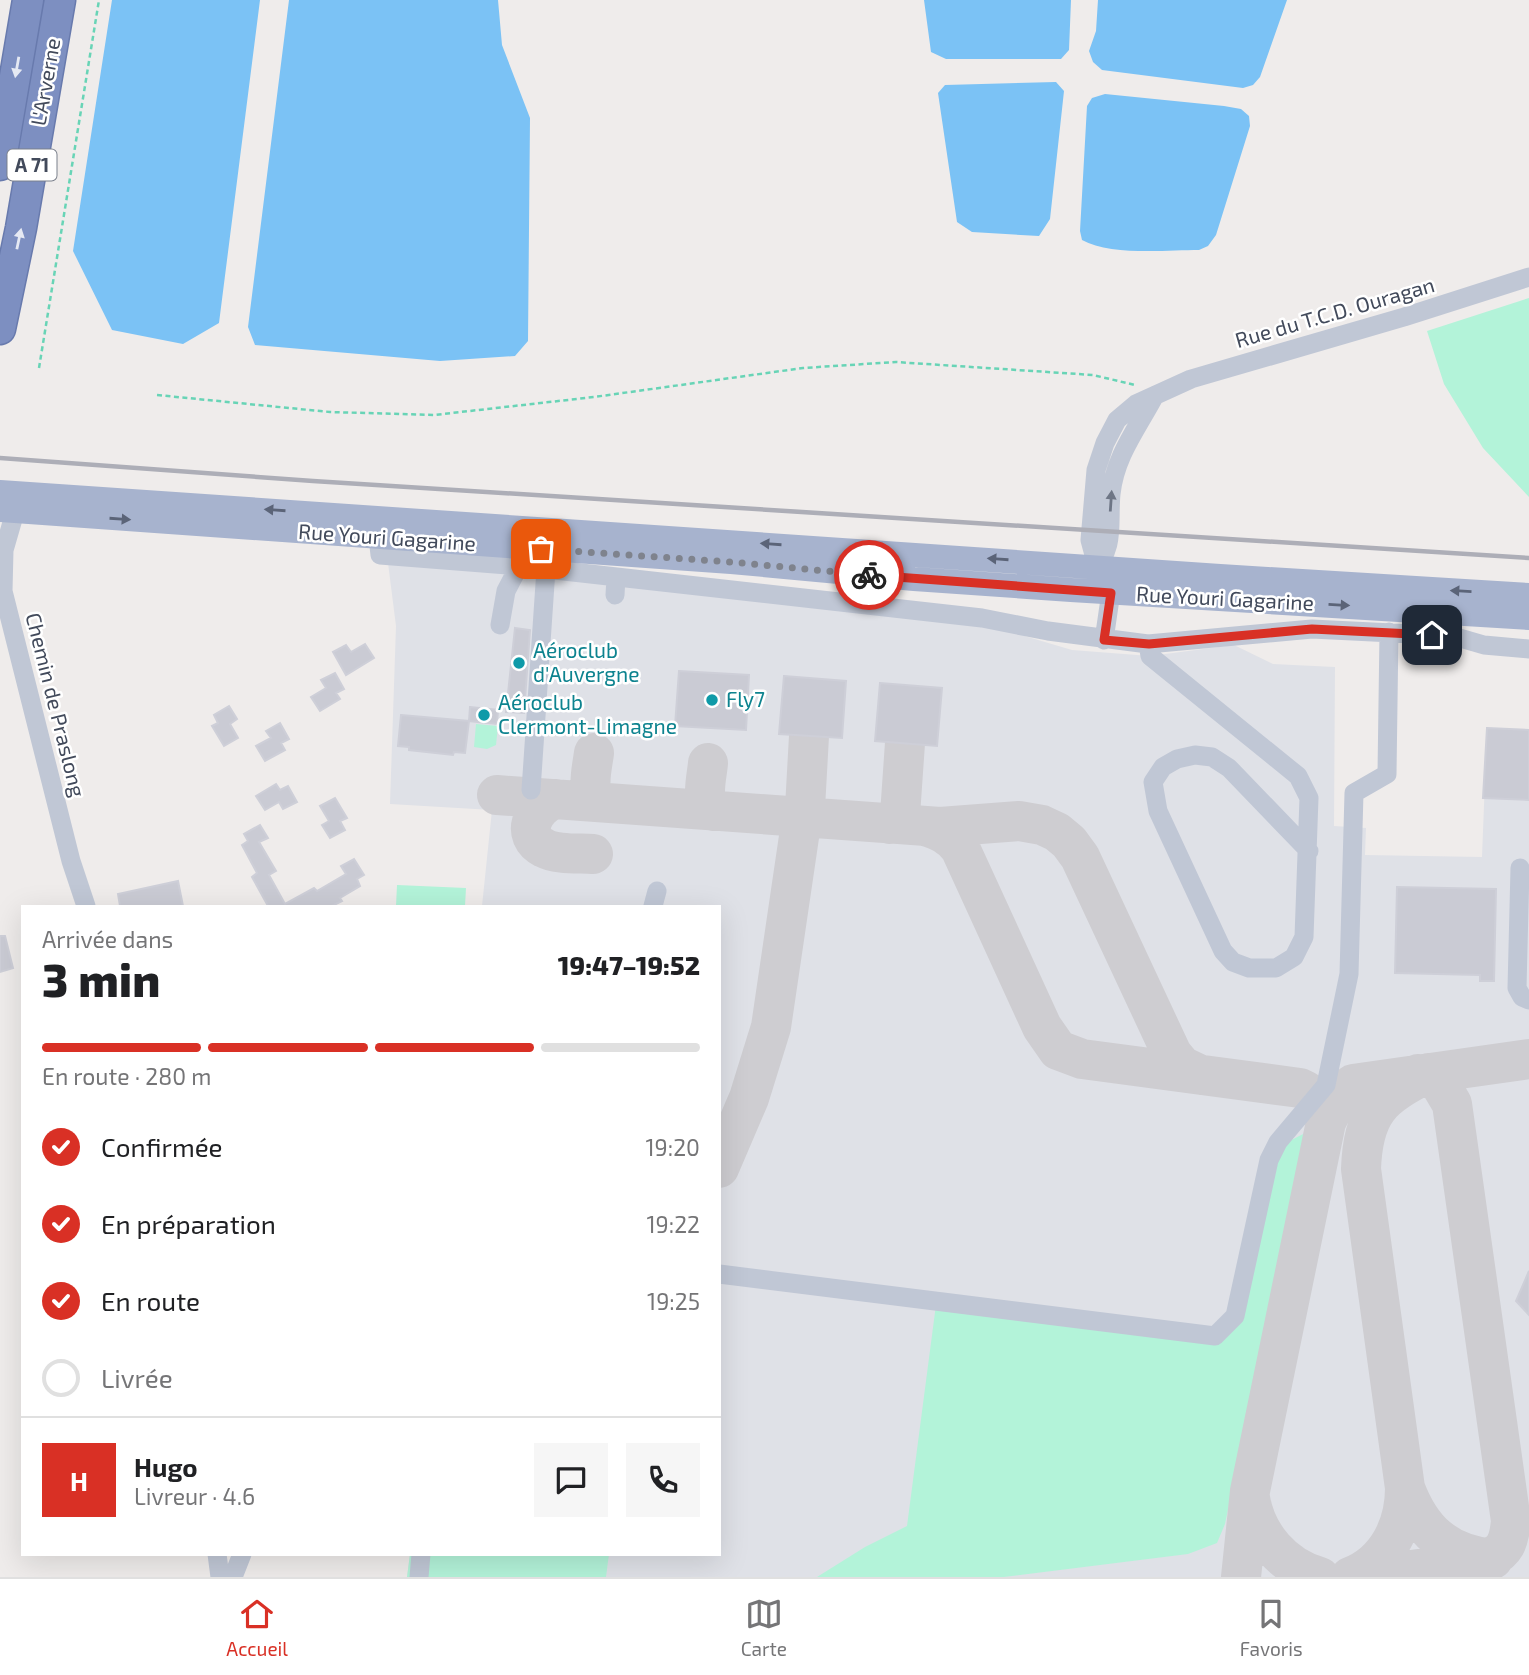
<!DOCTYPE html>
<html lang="fr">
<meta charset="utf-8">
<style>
:root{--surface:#fff;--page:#f6f6f6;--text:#202124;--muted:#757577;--line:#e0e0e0;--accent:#d93025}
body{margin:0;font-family:"Exo 2",sans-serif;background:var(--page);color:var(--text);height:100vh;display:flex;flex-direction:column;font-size:26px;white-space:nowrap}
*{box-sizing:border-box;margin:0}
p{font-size:23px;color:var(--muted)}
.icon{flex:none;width:38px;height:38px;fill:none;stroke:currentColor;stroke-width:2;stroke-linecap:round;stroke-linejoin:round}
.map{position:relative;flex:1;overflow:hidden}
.drawer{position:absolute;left:21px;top:905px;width:700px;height:651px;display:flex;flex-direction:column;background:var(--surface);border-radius:0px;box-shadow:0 7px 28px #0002}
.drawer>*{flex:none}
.pin{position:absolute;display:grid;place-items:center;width:60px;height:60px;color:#fff;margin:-30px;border-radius:14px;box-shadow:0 4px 10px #0006}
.courier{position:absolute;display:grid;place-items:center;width:70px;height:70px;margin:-35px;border:5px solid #d93025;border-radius:50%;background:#fff;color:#222;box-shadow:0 2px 9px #0007}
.summary em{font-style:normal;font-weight:800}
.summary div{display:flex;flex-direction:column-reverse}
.summary{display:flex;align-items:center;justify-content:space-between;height:119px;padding:0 21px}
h1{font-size:46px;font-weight:800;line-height:52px}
.bar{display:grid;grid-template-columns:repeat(4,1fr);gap:10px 7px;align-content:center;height:84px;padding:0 21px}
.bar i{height:9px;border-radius:5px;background:var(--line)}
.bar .current{background:var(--accent)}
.bar p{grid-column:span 4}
.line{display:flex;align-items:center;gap:18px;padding:0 21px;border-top:2px solid var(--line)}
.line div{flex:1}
.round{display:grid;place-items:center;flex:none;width:74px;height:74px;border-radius:0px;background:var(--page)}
ol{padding:0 21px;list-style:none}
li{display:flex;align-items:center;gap:21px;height:77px}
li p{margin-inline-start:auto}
li .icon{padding:7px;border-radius:50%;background:var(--accent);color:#fff;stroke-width:4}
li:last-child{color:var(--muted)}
li i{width:38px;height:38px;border:4px solid var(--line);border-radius:50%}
.tabs{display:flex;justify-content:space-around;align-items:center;height:98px;border-top:2px solid var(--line);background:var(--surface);font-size:19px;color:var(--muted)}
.tabs a{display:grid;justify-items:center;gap:4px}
.tabs .current{color:var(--accent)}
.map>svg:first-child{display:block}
.airport{fill:#dfe1e7}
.green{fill:#b3f3d9}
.water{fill:#7bc2f5}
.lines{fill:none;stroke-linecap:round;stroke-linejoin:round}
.taxiway{stroke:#cecdd1;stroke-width:40}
.building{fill:#cacbd4;stroke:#cecfd8;stroke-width:2}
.highway-casing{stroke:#687aad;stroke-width:33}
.path{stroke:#68d4b6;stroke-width:2.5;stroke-dasharray:5 3.5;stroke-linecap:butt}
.minor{stroke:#c0c7d5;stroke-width:19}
.major{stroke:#a7b3ce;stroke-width:24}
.highway{stroke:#7d8fc1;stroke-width:30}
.rail{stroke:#adaeb7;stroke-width:4.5}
.oneway{fill:#e5e9f3}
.oneway2{fill:#6e7686}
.oneway3{fill:#5b6478}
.done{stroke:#7f838d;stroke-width:7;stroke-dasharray:0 12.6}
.route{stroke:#d93025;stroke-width:9}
.culture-dot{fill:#0f9aa8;stroke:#fff;stroke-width:2.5}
.labels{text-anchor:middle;stroke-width:5;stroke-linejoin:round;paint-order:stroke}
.shield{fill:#fff;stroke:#7b808c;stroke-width:2}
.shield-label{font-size:19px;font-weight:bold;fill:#424a5b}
.street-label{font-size:21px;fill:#424a5b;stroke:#fff}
.culture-label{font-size:21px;fill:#0d838f;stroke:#fff;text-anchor:start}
</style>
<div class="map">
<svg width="1529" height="1577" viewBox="0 0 1529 1577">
<rect width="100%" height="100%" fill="#efeceb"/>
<path class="airport" d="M388 563 519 573 980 623 1072 650 1150 656 1234 645 1273 664 1335 667 1334 826 1366 828 1365 855 1482 857 1487 728 1529 730V1577H407L410 1554H719V906H482L492 810 390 804 396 626Z"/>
<path class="green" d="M1529 298V497L1483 448 1444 384 1427 331Z
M476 724 498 726 496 745 487 749 474 747Z
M397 885 466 888 465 906H396Z
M1307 1132 1225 1524 1217 1543 1188 1554 1004 1577H817L865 1547 907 1526 937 1297 1226 1332 1268 1152Z
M410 1554H609L606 1577H407Z"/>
<path class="water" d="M112 0H260L219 323 183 344 112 330 73 251Z
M289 0H498L502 45 530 118 528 341 515 356 440 361 255 345 248 327Z
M924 0H1071L1069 50 1061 59H946L931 52Z
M1098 0H1287L1260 77 1253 85 1243 88 1102 70 1093 62 1089 51 1096 31Z
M1056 82 1064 91 1050 219 1039 236 972 232 957 222 938 93 945 85Z
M1105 94 1224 106 1241 109 1249 116 1250 126 1216 235 1208 246 1199 250C1166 250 1110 256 1082 240L1080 231 1087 106 1092 98Z"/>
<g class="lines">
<path class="taxiway" d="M809 736 805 808 807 815 816 818
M594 753C592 768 585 794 599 802
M708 763C707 777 699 803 714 811
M497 795 940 827 1019 821 1042 825 1057 832 1069 842 1080 857 1172 1054 1182 1066 1201 1075
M555 799C532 807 520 836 544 848 557 855 579 853 593 854
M889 824 896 821 900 815 905 743
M924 826C939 830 950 835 960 848L1042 1027 1058 1050 1082 1059 1300 1088C1317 1095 1321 1105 1326 1122L1250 1491 1241 1577
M1418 1074 1439 1082 1452 1104 1511 1521C1509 1541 1506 1552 1486 1560
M1326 1122 1339 1096 1353 1084 1529 1059
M719 1168 749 1098 771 1027 800 830 805 822 816 818
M1405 1488 1361 1169C1363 1113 1380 1096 1429 1073
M1250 1498C1256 1535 1283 1567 1320 1577
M1350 1577C1387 1563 1405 1526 1405 1488 1421 1531 1446 1554 1493 1559
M1361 1577 1483 1560"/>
</g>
<path class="building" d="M515 628 530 630 524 713 506 712Z
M365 644 374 658 346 675 333 652 346 645 351 652Z
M679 671 749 675 746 730 675 726Z
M335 673 344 689 336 693 340 699 320 711 311 697 326 688 321 680Z
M784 676 846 681 842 738 779 734Z
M880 683 942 688 937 746 875 741Z
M229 706 237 719 230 724 238 738 224 746 212 726 218 723 214 715Z
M470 707 498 710 497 724 469 721Z
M401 715 469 721 465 753 454 752 453 755 409 750V747L398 746Z
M280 723 289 739 281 743 285 750 265 761 256 746 271 738 266 731Z
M1487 728 1529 730V800L1483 798Z
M276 784 280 790 288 786 297 802 283 809 279 802 265 810 256 796Z
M335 798 347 818 340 821 345 830 330 838 322 825 329 821 320 806Z
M260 825 268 838 259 842 276 871 269 875 285 904 314 888 317 891 346 874 341 866 354 859 364 875 357 879 360 886 340 898 342 901 332 906H268L252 877 257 873 242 845 248 841 244 834Z
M178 881 183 906H120L118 894Z
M1397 887 1496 889 1494 981H1480V975L1395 973Z
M0 936H5L13 968 0 972Z
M1529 1271V1315L1516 1301Z"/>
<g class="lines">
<defs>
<path id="highway" d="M0 165 28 0
M0 329 21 228 60 0"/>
</defs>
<use href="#highway" class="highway-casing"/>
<path class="path" d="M39 368 99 0
M157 395 330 412 434 415 594 397 803 368 896 362 1093 375 1135 385"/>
<path class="minor" d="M15 512 4 550 3 591 71 861 86 906
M378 537 380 555 519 566 982 618 1048 631 1148 644 1312 629 1453 636 1484 645 1529 649
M1092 571C1116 549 1108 523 1111 494 1115 456 1137 429 1155 395
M615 595 616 577
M500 625 506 591 519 566
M1104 640 1111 592 1097 566 1090 540 1096 470 1105 443 1117 420 1136 404 1191 379 1404 317 1529 277
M1148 644 1150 656 1298 776 1309 798 1304 937 1294 957 1276 968H1249L1233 962 1223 951 1158 811 1153 782 1163 767 1177 759 1195 755 1212 757 1229 768 1309 851
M531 790 546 569
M1520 868 1517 988 1522 997 1529 1000
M653 906 657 891
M719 1274 1215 1336 1235 1316 1269 1160 1278 1142 1326 1085 1349 974 1354 793 1387 774 1389 632
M217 1554 220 1577
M233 1577 242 1554
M419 1577 421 1554"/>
<path class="major" d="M0 492 1220 576 1529 595
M0 510 731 562 914 579 1071 590 1529 618"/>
<use href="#highway" class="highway"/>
<path class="rail" d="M0 458 313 481 1529 558"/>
</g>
<defs><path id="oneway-solid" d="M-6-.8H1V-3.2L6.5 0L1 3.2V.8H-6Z" transform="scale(1.75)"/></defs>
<g class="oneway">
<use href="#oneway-solid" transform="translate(17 67) rotate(100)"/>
<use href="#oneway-solid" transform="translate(19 239) rotate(-78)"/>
</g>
<use class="oneway2" href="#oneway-solid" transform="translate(1111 501) rotate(-86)"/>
<g class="oneway3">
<use href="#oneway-solid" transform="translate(275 510) rotate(-176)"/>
<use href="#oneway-solid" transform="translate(120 519) rotate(4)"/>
<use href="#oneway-solid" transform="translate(771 544) rotate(-176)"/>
<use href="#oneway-solid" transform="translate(998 559) rotate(-176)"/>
<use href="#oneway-solid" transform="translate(1461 591) rotate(-177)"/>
<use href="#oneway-solid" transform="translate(1339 605) rotate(3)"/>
</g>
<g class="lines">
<path class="done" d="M541 549 731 562 869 575"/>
<path class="route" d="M869 575 1111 593 1104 640 1149 644 1312 629 1432 635"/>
</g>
<g class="culture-dot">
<circle cx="519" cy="663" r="7"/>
<circle cx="712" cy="700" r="7"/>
<circle cx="484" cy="715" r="7"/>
</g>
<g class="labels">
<rect class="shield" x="7.5" y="149.5" width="49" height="31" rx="5"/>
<g class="shield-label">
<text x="32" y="172">A 71</text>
</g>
<g class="street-label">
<text transform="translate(46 82) rotate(-80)" y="7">L'Arverne</text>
<text transform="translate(1335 313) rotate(-16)" y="7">Rue du T.C.D. Ouragan</text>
<text transform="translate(387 538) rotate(4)" y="7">Rue Youri Gagarine</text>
<text transform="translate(1225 599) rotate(3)" y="7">Rue Youri Gagarine</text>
<text transform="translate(55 705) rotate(76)" y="7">Chemin de Praslong</text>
</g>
<g class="culture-label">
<text x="533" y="658">Aéroclub<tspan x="533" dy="24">d'Auvergne</tspan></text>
<text x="726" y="707">Fly7</text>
<text x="498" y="710">Aéroclub<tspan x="498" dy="24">Clermont-Limagne</tspan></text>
</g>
</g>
</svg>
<div class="pin" style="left:541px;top:549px;background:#ea580c"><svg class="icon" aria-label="bag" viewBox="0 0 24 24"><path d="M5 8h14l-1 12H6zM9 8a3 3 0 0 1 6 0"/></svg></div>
<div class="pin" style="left:1432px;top:635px;background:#1f2937"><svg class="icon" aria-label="home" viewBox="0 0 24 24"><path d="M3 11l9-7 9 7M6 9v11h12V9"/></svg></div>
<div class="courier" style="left:869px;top:575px"><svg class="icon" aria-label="bike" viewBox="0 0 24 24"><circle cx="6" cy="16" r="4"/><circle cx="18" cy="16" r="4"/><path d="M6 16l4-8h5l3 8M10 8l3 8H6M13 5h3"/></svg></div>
<section class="drawer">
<div class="summary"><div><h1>3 min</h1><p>Arrivée dans</p></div><em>19:47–19:52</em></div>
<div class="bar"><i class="current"></i><i class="current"></i><i class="current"></i><i></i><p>En route · 280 m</p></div>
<ol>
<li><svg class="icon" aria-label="check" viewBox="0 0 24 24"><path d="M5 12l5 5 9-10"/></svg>Confirmée<p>19:20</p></li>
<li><svg class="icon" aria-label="check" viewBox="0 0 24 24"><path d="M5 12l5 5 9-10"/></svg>En préparation<p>19:22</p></li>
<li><svg class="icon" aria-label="check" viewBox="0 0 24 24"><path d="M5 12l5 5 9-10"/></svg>En route<p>19:25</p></li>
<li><i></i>Livrée</li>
</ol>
<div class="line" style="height:126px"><b class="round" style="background:var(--accent);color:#fff">H</b><div><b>Hugo</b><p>Livreur · 4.6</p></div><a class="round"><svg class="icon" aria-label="chat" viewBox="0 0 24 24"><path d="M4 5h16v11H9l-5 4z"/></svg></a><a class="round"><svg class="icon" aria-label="phone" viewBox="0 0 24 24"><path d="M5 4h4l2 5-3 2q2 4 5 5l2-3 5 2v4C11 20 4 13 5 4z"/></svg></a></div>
</section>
</div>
<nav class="tabs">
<a class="current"><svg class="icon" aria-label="home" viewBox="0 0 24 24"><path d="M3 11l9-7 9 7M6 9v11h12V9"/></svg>Accueil</a>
<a><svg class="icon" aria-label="map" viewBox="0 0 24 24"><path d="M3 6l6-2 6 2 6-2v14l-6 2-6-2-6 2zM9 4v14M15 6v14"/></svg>Carte</a>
<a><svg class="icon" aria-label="saved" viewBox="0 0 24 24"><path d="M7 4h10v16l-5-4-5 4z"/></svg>Favoris</a>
</nav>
